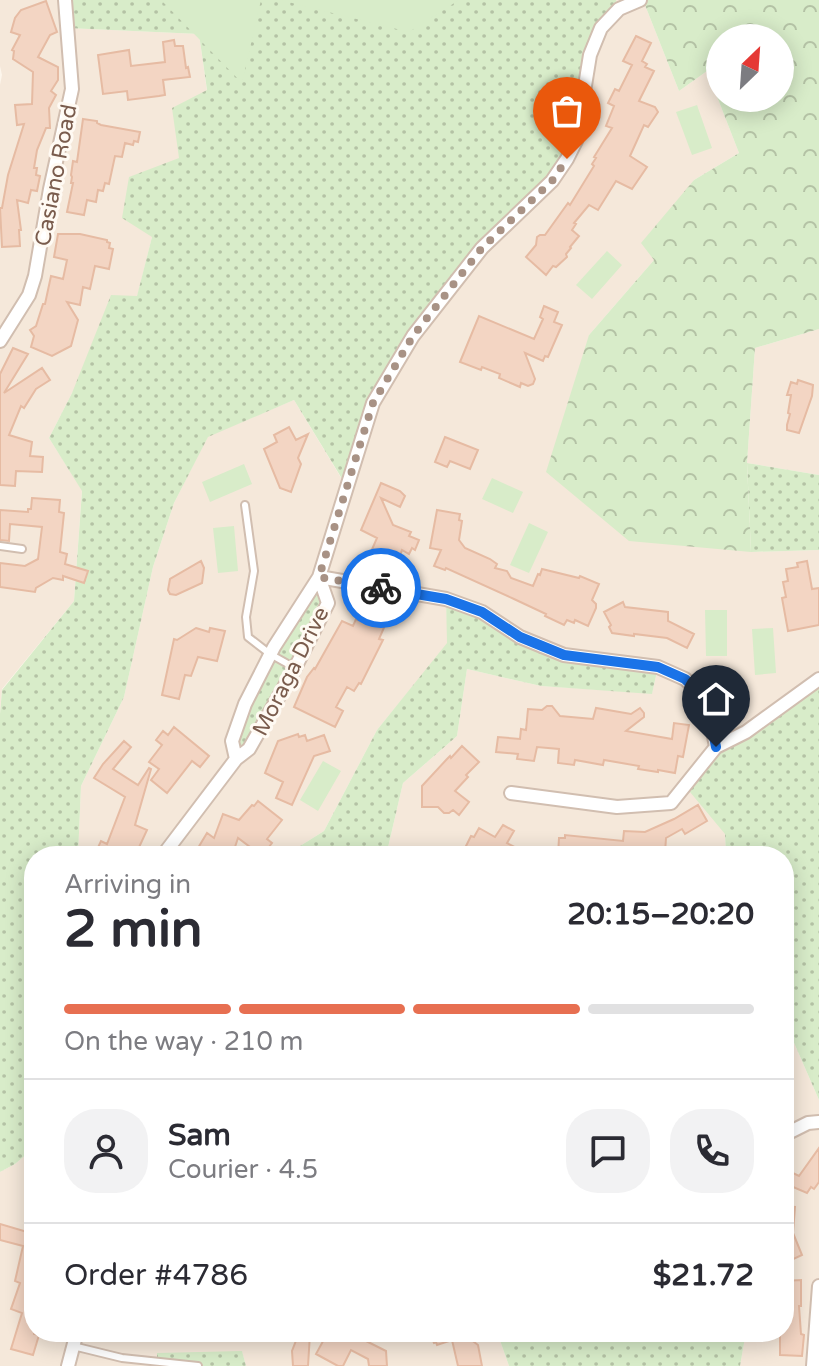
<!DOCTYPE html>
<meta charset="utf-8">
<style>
:root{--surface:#fff;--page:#f2f2f3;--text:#2b2b33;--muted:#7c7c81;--line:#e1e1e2;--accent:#e76f51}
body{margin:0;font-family:"Varela Round",sans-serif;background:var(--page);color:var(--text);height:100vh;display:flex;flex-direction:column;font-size:30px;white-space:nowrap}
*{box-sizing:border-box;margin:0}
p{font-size:26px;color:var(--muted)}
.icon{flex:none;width:44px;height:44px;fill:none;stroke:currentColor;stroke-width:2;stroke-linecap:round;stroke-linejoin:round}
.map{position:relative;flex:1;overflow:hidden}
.details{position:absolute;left:24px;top:846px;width:770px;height:496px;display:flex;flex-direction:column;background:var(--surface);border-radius:32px;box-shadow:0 4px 20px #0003}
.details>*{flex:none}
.needle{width:52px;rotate:25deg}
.tools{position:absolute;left:706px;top:24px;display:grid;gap:16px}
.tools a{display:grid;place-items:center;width:88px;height:88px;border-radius:50%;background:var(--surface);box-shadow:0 4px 20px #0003;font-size:40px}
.pin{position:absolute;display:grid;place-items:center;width:68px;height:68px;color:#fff;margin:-82px -34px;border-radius:50% 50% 50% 0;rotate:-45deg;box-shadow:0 0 8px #0007}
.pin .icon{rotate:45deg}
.courier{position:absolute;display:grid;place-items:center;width:80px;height:80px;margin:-40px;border:6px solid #1a73e8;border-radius:50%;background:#fff;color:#222;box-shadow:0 2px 10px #0007}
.headline em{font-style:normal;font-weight:800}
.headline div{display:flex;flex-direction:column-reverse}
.headline{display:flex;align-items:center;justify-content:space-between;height:136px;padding:0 40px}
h1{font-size:52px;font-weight:800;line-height:60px}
.bar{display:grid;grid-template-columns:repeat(4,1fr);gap:12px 8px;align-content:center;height:96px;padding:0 40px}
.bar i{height:10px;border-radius:6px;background:var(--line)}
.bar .active{background:var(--accent)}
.bar p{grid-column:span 4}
.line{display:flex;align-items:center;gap:20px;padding:0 40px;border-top:2px solid var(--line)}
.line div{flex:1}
.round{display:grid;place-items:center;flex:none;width:84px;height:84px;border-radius:32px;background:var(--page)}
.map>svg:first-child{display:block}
.residential{fill:#f5e8da}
.grass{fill:url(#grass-dots)}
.forest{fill:url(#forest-crowns);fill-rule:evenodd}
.park{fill:#d8ecc9}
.building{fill:#f3d5c3;stroke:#e6bba3;stroke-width:2}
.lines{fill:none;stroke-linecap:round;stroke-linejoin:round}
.service-casing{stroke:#d1beb0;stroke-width:10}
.minor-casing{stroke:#d1beb0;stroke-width:16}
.service{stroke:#fff;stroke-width:6}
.minor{stroke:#fff;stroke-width:12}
.done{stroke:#a89285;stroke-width:8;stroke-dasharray:0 14.4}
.route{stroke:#1a73e8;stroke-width:10}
.labels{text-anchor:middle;stroke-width:6;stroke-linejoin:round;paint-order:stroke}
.street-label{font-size:22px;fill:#7a5c4d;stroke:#fffaf3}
</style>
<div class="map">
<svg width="819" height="1366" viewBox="0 0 819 1366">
<defs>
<pattern id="grass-dots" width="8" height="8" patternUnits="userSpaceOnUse" patternTransform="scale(2)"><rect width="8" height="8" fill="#d8ecc9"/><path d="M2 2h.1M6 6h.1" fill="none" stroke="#b4c2a5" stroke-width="1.8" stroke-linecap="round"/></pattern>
<pattern id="forest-crowns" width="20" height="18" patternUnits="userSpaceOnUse" patternTransform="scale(2)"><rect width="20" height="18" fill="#d8ecc9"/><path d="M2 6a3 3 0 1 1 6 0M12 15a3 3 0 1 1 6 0" fill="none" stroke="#b4c2a5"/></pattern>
</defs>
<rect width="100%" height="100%" fill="#fdf6ec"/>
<path class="residential" d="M0 0H65L68 28 199 34 207 91 179 158 152 237 137 297 72 393 49 438 82 490 74 601 2 689 0 713V85L2 75 0 66Z
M616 0H643L679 91 707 71 739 153 694 180 654 260 589 335 751 552 819 550V679L725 834 726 856H386L403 783 457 736 467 669 541 686 652 693 658 668 564 655 446 600 448 643 377 730 324 831 284 856H78L81 786 124 697 153 567 174 503 208 436 294 400 346 486 373 403 619 10Z
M819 329V475L747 463 755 348Z
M788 1029 819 1100V1366H740L746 1332H784V1031Z
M34 1148V1332H497L509 1366H246L242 1352 157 1354V1366H0V1172L15 1164Z"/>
<path class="grass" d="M65 0H616L619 9 601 28 567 159 482 248 373 403 347 487 294 400 208 437 174 503 153 567 124 697 81 786 78 856H34V1148L15 1164 0 1172V714L2 690 74 601 82 491 49 438 72 393 111 295 137 296 152 237 122 218 129 177 179 158 172 108 207 90 199 34 67 28Z
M747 463 819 475V550L751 552Z
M319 577 328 603 295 668 236 759 232 741 245 704Z
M446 599 564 655 658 667 652 694 541 686 467 669 457 736 403 783 386 856H284L324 831 377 730 447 643Z
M819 679V1100L788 1029 784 1031V856H726L725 834 685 786 716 747Z
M497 1332H746L740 1366H509Z
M242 1351 246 1366H157V1353Z"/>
<path class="forest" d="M643 0H819V329L755 348 747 463 751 552 629 541 546 472 589 335 654 260 641 243 694 180 739 153 707 71 679 91ZM720 38H780V98H720Z"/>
<path class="park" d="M161 0H261L242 83Z
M280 0H459L409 32Z
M697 105 712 148 692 155 676 112Z
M607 251 622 265 592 299 576 285Z
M244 464 252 484 210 502 202 482Z
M492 478 523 492 513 513 482 499Z
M529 523 548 532 529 573 510 565Z
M234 526 238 571 218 573 213 528Z
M705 610H727V656H706Z
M773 628 776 673 755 675 752 629Z
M323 761 341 771 318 811 300 800Z"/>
<path class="building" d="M46 1 57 32 50 35 38 57 58 67V80L51 91 56 95 49 108 50 128H46L37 150 34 168H37L36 175 40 176 37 191 31 190 28 203 17 200 21 230H19L20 246 2 247 0 208H2L8 175 24 124 17 125 15 105 32 104 33 72 13 59 14 51 12 50 20 35 11 32 15 18 21 10Z
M636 36 651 43 642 61 647 64 645 67 654 71 639 101 655 107 658 112 648 127 644 125 630 156 647 167 632 189 616 181 598 210 589 205 574 223 576 224 572 230 579 236 570 247 571 248 566 254 567 257 556 267 553 266 546 275 526 257 536 245 537 237 540 235H545L568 203 570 205 594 166 592 164 596 158 594 157 612 128 606 126 614 106 608 103 615 89 619 91 632 65 623 61Z
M174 40 175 46H183L186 68 188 67 190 77 163 80 165 95 159 96 128 100 127 91 103 94 98 55 129 50 131 66 165 62 163 42Z
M83 119 97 121V123L101 125 140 132 138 142 134 141 133 145 125 143 122 157 115 156 109 184 105 183 103 191 98 190 96 202 87 200 84 215 67 212 73 183H71L72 177 71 175 73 161 77 162Z
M58 234H80L107 240V242L110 243 109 248 113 249 109 269 95 266 90 289 83 287 80 305 67 302 78 320 71 346 52 356 31 347 34 336 30 330 36 326 43 304H45L51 276 63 279 67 260 54 257Z
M544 306 558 312 554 322 562 325 548 357 545 356 543 361 525 353 535 379 533 384 528 386 521 383 520 387 499 378 500 374 482 367 481 370 460 362 479 316 534 339 543 319 540 317Z
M13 348 28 354 4 393 42 368 50 380 36 389 24 408 21 406 9 435 32 442 30 456 43 457 42 472 16 471 15 486 0 485V374Z
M798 380 813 385 812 396 799 433 787 430V425L790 414 788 413 791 395H787L791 382 797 384Z
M289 427 296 440 308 434 298 458 301 464 291 492 280 488 264 449 277 442 274 435Z
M445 437 478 450 470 469 450 461 447 467 435 462Z
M381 483 400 491 405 496 400 507 381 498 393 525 411 532 409 536 419 540 415 550 412 548 409 554 402 550 400 556 384 551 381 559 370 554 377 538 361 530Z
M32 498 60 500 59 512 64 513 60 552 67 554 65 564 88 571 84 583 63 576V580L53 578 36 588 35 592 0 587V563L25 566 38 559 42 527 10 524 9 541 0 540V510L28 512V509H31Z
M437 510 460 514 459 520 462 521 459 540 465 548 490 559 497 564 495 568 507 571 511 578 533 586 538 574 540 575 542 569 579 578 580 576 599 584 592 600 596 604V608L588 626 575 620 574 623 567 620 564 625 545 616 546 614 514 599 446 568 445 570 434 566 441 550 430 548Z
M201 561 204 568 202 583 176 595 170 594 168 590 170 579Z
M807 561 812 589 819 588V625L788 631 782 598 786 597 783 582 788 581 786 569 798 567 797 563Z
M623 602 625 607 668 612V621L694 634 687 648 667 638 634 634V636L612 633 609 627 611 625 604 612Z
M368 607 387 617 386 623 379 639 383 640 361 684 359 683 354 691 347 687 336 707 343 711 335 727 294 707 307 677 314 668 315 669 342 621 353 626 356 619 358 620 363 611 365 612Z
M196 628 209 632 210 628 225 631 217 661 198 657 191 676 185 675 179 699 162 695 174 639 177 640Z
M547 706H552L560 716 593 719 596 708 631 714 640 708 644 713V717L626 731 672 739 674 723 689 725 683 757 678 756 675 773 658 770V772L638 769 639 766 604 760 603 765 575 760 574 765 558 763 559 749 537 747 534 761 517 759 518 754 496 752 498 737 520 739 521 729 526 730 528 709 542 710Z
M174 727 209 756 200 767 192 761 167 793 151 780 159 769 149 762 162 745 156 740 163 731 168 735Z
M298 734 299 737 305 735 307 741 324 735 330 751 314 756 292 805 276 798 283 782 265 773 278 741Z
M124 741 131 747 113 769 138 785 149 768 151 769 135 825 147 830 135 856H94L101 841 107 844 125 797 94 778 103 764Z
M462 746 479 762 466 775 468 777 455 791 469 802 459 815 453 810 449 813H444L438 807H422V786L447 759 450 756 451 758Z
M258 801 282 820 267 839 272 843 262 856 238 838 232 856H203L195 853 207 833 214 838 223 814 239 820 252 805 254 806Z
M698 805 707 821 685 834 682 829 666 838 665 853H663V856H558L559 838H565V835L623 841 624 831 645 832 674 819Z
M503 825 514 831 507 843 532 856H461L471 836 474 837 479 828 495 837Z
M819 1148V1182L814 1189 811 1187 807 1193 786 1184 791 1172 799 1176Z
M784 1206 795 1207 793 1233 802 1255 787 1262 784 1257Z
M0 1224 34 1234V1334L39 1335 33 1355 11 1349 22 1313 11 1309 20 1283 15 1281 23 1246 0 1240Z
M801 1280V1306H799L801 1334 804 1335 802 1356 780 1355V1332H784V1281Z
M328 1332H368L364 1340 386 1351 387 1366H369L368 1359 351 1350 343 1366H338L316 1354Z
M429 1332H470L465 1335 478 1345 482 1366H458L452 1340 437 1345 436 1342 434 1343Z
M299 1333 310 1334 308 1366H293L292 1351Z"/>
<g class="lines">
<defs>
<path id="service" d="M245 505 254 571 246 617 248 637 270 654 295 668
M0 546 22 549
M73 1346 122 1358 198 1366"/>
<path id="minor" d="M0 341 29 295 35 276 50 189 72 89 65 0
M319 577 446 599 482 612 520 637 564 655 658 667 685 679 702 695 709 710 716 747 671 803 617 807 511 793
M716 747 746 732 819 679
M236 759 232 741 245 704 274 647 319 577 373 403 413 336 482 248 552 181 567 159 576 141 590 55 601 28 619 9 640 0
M165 856 167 850 236 759 249 749 295 668 328 603 319 577
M784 1135 808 1123 819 1122
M68 1366 77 1332
M813 1366 819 1286"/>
</defs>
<use href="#service" class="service-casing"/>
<use href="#minor" class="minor-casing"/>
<use href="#service" class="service"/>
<use href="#minor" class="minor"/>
</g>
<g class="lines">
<path class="done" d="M381 588 319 577 373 403 413 336 482 248 552 181 567 159"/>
<path class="route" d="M381 588 446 599 482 612 520 637 564 655 658 667 685 679 702 695 709 710 716 747"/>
</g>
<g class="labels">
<g class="street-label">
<text transform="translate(55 175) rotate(-79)" y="8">Casiano Road</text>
<text transform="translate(290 671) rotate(-63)" y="8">Moraga Drive</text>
</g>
</g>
</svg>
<div class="tools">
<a><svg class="needle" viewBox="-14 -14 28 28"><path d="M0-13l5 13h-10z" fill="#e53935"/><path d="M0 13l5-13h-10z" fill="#7c7c81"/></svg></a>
</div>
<div class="pin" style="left:567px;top:159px;background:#ea580c"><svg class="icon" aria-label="bag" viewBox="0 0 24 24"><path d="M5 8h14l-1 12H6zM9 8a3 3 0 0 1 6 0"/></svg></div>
<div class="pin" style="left:716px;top:747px;background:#1f2937"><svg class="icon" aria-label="home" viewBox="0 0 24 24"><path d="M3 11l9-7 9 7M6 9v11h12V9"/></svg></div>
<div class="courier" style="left:381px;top:588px"><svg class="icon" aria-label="bike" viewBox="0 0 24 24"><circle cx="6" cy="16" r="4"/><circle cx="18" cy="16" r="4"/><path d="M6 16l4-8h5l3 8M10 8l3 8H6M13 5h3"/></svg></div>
<section class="details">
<div class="headline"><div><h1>2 min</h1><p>Arriving in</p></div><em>20:15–20:20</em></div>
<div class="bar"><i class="active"></i><i class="active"></i><i class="active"></i><i></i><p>On the way · 210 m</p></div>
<div class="line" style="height:144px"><a class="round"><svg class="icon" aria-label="person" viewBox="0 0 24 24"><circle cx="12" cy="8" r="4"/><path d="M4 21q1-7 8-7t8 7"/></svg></a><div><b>Sam</b><p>Courier · 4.5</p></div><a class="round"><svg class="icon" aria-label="chat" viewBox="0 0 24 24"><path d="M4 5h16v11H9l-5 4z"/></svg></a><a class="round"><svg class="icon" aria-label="phone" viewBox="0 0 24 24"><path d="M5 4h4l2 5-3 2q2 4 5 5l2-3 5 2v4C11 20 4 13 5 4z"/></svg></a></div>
<div class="line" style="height:104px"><div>Order #4786</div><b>$21.72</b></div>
</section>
</div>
